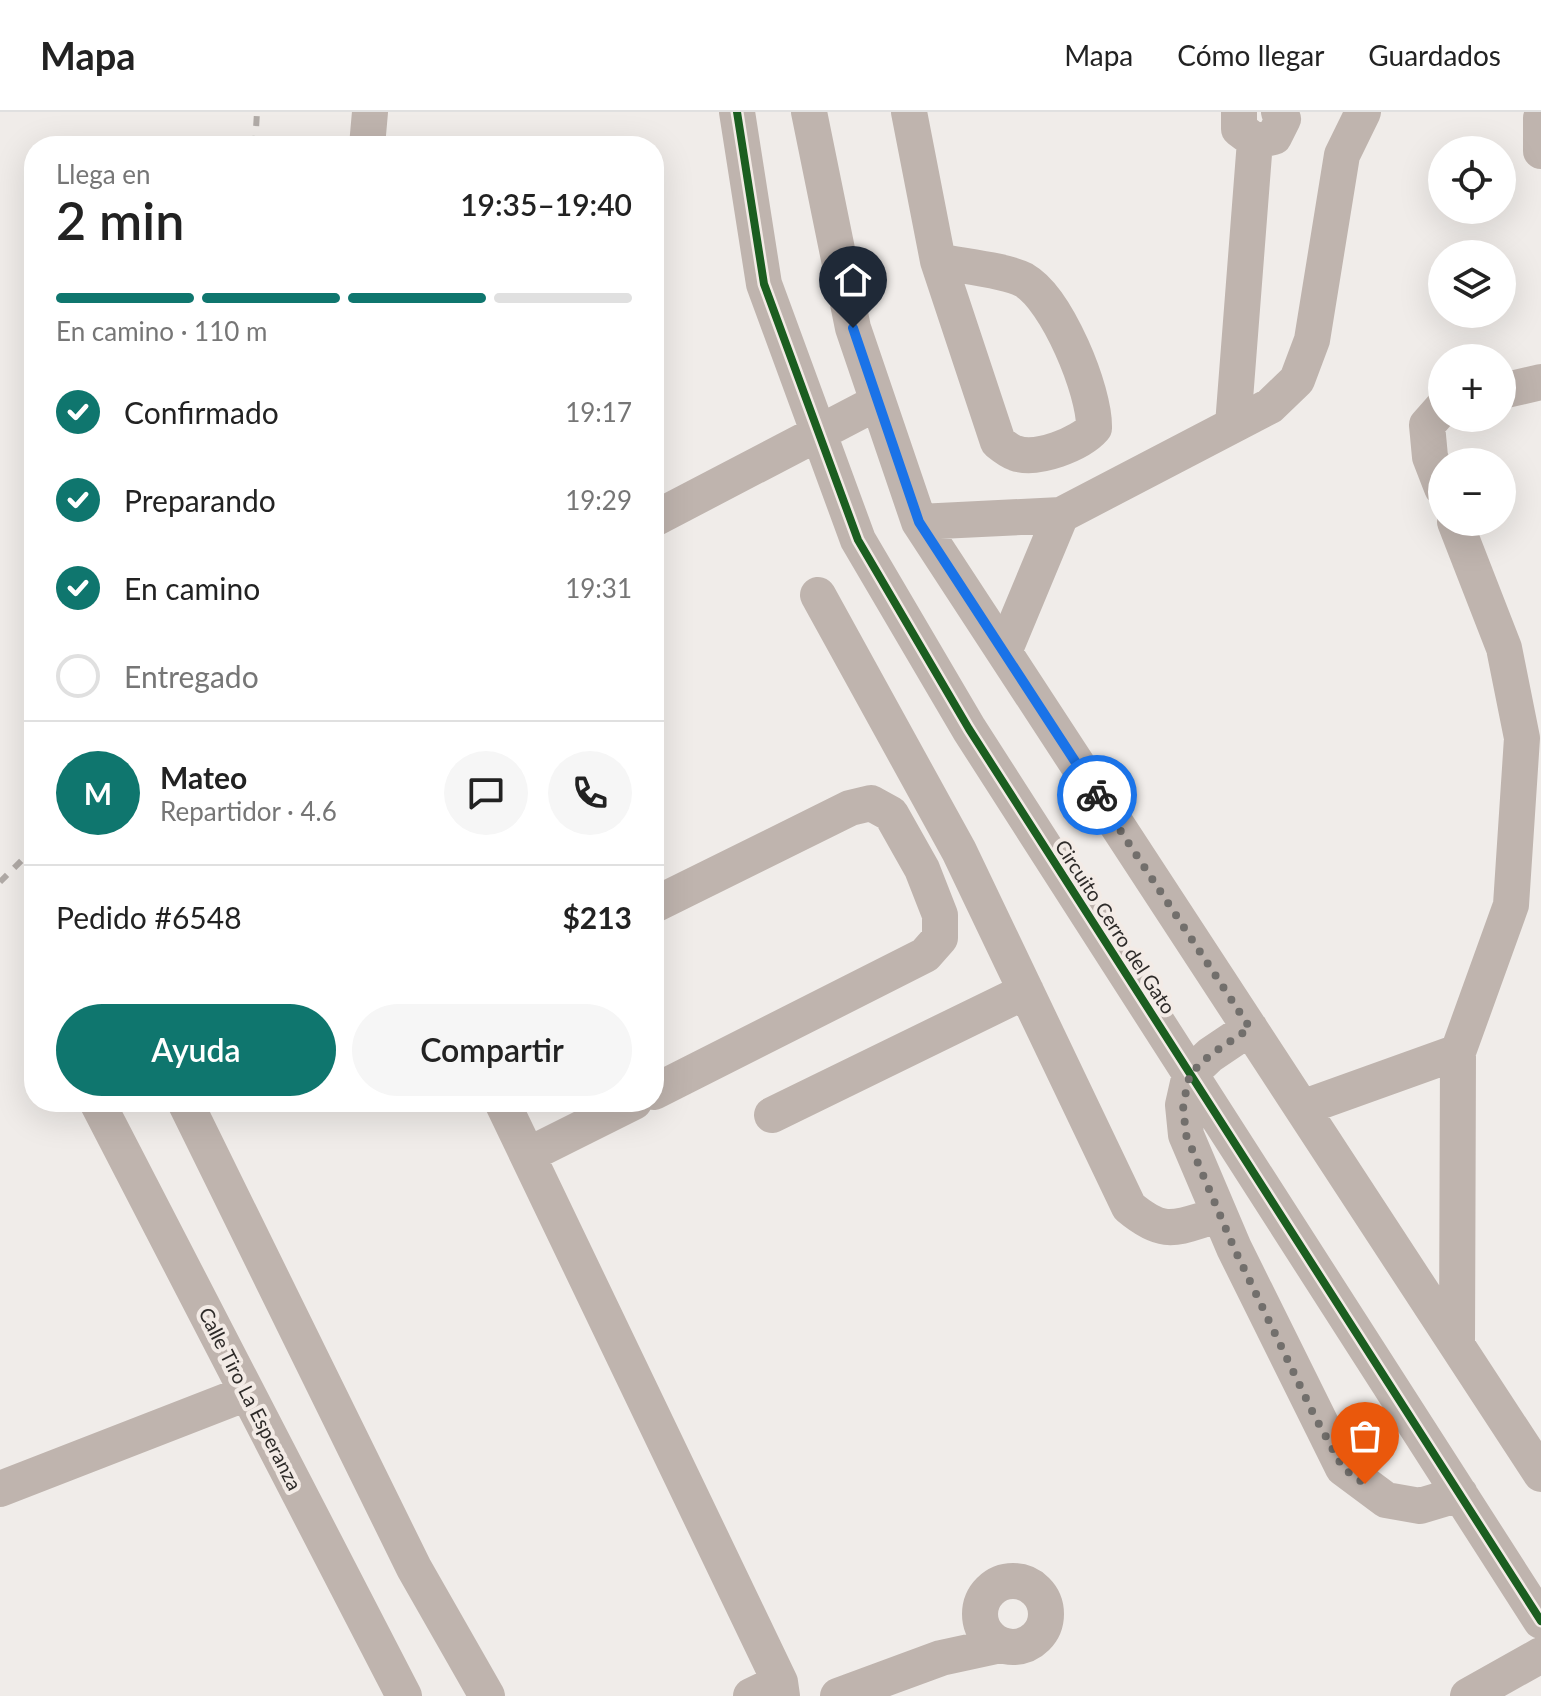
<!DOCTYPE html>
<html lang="es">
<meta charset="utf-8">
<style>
:root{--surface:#fff;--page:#f6f6f6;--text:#222;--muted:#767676;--line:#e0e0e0;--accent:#0f766e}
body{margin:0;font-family:Lato,sans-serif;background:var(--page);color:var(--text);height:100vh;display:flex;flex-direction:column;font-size:30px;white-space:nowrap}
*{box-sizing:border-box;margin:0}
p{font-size:26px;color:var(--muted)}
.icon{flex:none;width:44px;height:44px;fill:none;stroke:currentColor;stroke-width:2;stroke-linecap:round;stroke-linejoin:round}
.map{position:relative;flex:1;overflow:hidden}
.details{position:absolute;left:24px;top:24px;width:640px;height:976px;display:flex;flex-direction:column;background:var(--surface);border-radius:32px;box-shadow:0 8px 32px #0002}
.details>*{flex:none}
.fabs{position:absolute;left:1428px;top:24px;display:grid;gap:16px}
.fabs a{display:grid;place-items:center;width:88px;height:88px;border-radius:50%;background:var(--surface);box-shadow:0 8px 32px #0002;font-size:40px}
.pin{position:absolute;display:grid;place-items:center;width:68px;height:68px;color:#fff;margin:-82px -34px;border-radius:50% 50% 50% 0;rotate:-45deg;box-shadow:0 0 8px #0007}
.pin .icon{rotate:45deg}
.courier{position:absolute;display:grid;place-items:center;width:80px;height:80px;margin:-40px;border:6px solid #1a73e8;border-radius:50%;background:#fff;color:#222;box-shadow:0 2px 10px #0007}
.overview em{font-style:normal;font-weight:600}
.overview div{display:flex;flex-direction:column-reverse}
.overview{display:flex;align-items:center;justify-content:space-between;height:136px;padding:0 32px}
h1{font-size:52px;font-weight:600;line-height:60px}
.bar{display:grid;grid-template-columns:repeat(4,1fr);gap:12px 8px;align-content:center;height:96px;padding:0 32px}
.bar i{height:10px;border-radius:6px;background:var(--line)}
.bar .current{background:var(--accent)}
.bar p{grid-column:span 4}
.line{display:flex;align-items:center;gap:20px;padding:0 32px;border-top:2px solid var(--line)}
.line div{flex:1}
.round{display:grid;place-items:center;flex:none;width:84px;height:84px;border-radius:42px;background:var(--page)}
ol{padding:0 32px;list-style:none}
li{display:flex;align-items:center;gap:24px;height:88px}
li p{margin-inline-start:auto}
li .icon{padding:8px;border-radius:50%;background:var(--accent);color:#fff;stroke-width:4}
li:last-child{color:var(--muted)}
li i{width:44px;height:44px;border:4px solid var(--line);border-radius:50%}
.action{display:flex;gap:16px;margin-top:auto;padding:16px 32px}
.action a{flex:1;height:92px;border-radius:48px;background:var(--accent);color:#fff;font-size:32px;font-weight:600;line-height:92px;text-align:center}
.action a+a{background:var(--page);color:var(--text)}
header{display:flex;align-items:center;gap:48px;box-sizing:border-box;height:112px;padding:0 40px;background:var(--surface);border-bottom:2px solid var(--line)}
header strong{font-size:38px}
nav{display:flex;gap:44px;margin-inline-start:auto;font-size:28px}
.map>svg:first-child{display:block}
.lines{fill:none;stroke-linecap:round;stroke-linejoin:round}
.minor{stroke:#bfb4ae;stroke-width:36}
.rail{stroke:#b1aba7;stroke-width:6;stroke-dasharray:10 10;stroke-linecap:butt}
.cycleway-casing{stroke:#f3ebe6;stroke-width:13}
.cycleway{stroke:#1b5e20;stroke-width:8}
.done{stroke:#726f6c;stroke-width:8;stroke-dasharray:0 14.4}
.route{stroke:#1a73e8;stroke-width:10}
.labels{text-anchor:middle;stroke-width:8;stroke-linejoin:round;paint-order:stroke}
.street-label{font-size:20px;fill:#2e2b29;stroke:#f3ebe6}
</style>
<header>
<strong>Mapa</strong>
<nav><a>Mapa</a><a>Cómo llegar</a><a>Guardados</a></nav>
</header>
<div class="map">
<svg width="1541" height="1584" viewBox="0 0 1541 1584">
<rect width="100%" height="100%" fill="#f0ece9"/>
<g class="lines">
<path class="minor" d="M737 0 764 172 858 428 969 617 1541 1509
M809 0 853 216 919 410 1541 1362
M909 0 938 149 998 330C1003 334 1009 339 1015 341 1037 349 1080 332 1094 316 1095 279 1057 187 1024 168 1005 158 961 154 938 149
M1239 0V17L1255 29 1274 25 1283 7 1279 0
M1541 6V39
M367 34 370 0
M1502 279 1541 270
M1442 296 1427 313 1430 345 1442 376
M1233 313 1255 29
M654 407 878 290
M919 410 1061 403 1270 294 1297 268 1312 228 1342 43 1363 0
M1455 410 1504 536 1522 626 1511 793 1458 940 1457 1233
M818 483 959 739 1129 1095C1166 1126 1176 1115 1219 1103
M1004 540 1061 403
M654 793 850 696 871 691 891 702 922 757 940 803V826L925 843 654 980
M1250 916 1210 943 1190 962 1183 993 1186 1023 1234 1136 1343 1356 1386 1388 1420 1394 1460 1382
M97 990 404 1584
M185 990 414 1456 487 1584
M502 990 780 1570 782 1584
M1302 996 1458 940
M772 1003 1026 879
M528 1043 634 990
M0 1377 247 1281
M980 1502a33 33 0 1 1 66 0a33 33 0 1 1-66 0Z
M751 1584 780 1570
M838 1584 941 1546 1001 1533
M1468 1584 1541 1543"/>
<path class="rail" d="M255 34 257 0
M0 770 34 736"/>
<defs>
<path id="cycleway" d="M737 0 764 172 858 428 969 617 1541 1509"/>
</defs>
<use href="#cycleway" class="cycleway-casing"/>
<use href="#cycleway" class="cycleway"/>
</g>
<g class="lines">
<path class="done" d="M1097 683 1250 916 1210 943 1190 962 1183 993 1186 1023 1234 1136 1314 1303 1343 1356 1365 1372"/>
<path class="route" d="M853 216 919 410 1097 683"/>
</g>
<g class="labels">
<g class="street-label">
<text transform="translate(1115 815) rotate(57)" y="7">Circuito Cerro del Gato</text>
<text transform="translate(250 1287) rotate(63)" y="7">Calle Tiro La Esperanza</text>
</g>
</g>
</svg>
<div class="fabs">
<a><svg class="icon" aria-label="locate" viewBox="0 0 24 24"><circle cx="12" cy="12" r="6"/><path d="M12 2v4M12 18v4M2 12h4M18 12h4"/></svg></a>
<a><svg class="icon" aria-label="layers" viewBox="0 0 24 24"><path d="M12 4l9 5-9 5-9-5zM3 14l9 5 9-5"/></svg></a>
<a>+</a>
<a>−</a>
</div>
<div class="pin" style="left:1365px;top:1372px;background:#ea580c"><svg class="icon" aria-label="bag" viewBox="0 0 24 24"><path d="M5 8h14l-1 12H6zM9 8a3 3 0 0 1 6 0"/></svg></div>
<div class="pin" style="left:853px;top:216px;background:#1f2937"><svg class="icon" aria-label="home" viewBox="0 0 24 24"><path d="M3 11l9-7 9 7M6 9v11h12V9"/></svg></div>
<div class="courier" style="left:1097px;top:683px"><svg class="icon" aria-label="bike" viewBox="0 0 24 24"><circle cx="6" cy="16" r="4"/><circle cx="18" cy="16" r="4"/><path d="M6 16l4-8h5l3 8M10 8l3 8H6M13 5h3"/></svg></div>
<section class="details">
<div class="overview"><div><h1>2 min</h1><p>Llega en</p></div><em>19:35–19:40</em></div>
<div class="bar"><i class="current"></i><i class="current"></i><i class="current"></i><i></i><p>En camino · 110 m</p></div>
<ol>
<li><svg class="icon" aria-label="check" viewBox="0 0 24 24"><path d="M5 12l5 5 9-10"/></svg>Confirmado<p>19:17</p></li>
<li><svg class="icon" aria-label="check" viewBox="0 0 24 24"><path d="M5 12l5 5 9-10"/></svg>Preparando<p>19:29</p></li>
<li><svg class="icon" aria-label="check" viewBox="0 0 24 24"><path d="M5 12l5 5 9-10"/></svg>En camino<p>19:31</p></li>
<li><i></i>Entregado</li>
</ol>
<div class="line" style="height:144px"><b class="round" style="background:var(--accent);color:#fff">M</b><div><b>Mateo</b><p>Repartidor · 4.6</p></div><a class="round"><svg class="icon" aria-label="chat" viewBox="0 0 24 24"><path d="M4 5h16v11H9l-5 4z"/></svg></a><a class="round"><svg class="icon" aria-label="phone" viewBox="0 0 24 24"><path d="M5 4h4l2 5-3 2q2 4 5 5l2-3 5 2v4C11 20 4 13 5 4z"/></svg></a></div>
<div class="line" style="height:104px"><div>Pedido #6548</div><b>$213</b></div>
<div class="action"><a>Ayuda</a><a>Compartir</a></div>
</section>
</div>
